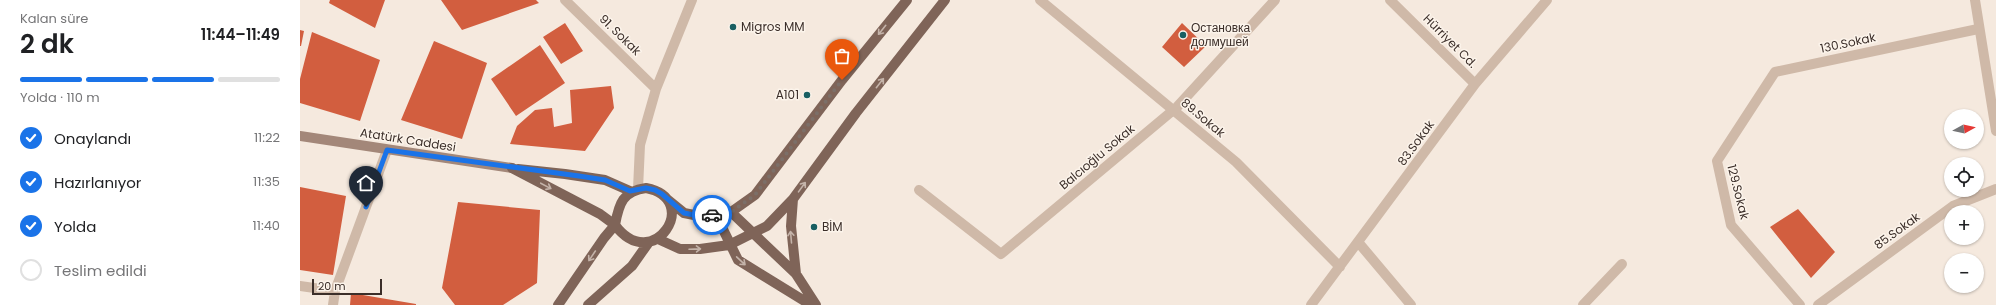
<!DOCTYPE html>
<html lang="tr">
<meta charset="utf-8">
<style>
:root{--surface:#fff;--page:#f6f6f6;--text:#202124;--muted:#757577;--line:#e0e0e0;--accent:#1a73e8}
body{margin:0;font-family:Poppins,sans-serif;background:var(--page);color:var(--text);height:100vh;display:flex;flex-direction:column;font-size:15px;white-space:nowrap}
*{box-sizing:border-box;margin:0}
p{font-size:13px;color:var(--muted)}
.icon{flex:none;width:22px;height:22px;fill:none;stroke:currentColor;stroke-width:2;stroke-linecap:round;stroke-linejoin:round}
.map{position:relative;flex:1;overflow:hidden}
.panel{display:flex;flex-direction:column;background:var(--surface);width:300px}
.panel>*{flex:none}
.needle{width:26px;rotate:82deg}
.buttons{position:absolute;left:1644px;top:109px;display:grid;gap:8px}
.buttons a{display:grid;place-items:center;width:40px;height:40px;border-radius:50%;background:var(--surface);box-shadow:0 1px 3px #0004;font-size:20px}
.scale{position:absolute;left:12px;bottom:10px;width:70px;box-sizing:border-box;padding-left:4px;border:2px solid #3b2e29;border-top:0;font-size:11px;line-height:14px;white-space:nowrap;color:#3b2e29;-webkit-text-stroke:3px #fcf4eb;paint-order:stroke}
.pin{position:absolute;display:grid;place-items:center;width:34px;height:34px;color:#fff;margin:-41px -17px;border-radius:50% 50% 50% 0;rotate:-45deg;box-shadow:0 0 4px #0007}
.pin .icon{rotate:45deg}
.courier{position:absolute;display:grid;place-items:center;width:40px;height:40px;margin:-20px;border:3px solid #1a73e8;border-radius:50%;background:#fff;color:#222;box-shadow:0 1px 5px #0007}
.head em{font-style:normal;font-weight:600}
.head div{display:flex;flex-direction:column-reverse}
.head{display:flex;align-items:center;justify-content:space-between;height:68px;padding:0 20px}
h1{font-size:26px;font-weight:600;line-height:30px}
.bar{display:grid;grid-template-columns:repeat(4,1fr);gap:6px 4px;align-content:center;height:48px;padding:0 20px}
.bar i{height:5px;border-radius:3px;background:var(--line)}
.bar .active{background:var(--accent)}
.bar p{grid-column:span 4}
ol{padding:0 20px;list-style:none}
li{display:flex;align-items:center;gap:12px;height:44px}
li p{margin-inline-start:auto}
li .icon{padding:4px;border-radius:50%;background:var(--accent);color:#fff;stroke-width:4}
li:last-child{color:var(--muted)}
li i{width:22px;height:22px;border:2px solid var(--line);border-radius:50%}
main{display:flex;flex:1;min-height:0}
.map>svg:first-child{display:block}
.building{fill:#d25e3f}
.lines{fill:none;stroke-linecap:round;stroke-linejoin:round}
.minor{stroke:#cfb9a8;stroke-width:10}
.secondary{stroke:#a38779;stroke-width:10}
.primary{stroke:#7f6458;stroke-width:10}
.oneway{stroke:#c4b3a9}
.done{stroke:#7c6f68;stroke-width:4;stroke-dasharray:0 7.2}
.route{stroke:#1a73e8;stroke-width:5}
.poi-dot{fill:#195f62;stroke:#fcf4eb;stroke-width:1.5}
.labels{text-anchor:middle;stroke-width:3;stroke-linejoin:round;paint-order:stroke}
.poi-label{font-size:12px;fill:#3b2e29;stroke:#fcf4eb;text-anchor:start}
.street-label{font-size:12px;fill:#3b2e29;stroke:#fcf4eb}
</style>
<main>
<section class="panel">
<div class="head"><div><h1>2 dk</h1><p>Kalan süre</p></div><em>11:44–11:49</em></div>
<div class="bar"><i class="active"></i><i class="active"></i><i class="active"></i><i></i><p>Yolda · 110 m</p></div>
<ol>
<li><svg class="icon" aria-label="check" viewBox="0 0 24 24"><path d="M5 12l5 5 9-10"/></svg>Onaylandı<p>11:22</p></li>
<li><svg class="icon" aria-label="check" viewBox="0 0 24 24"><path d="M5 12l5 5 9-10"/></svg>Hazırlanıyor<p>11:35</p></li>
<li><svg class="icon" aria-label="check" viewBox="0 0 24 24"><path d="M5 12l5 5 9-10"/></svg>Yolda<p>11:40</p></li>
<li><i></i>Teslim edildi</li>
</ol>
</section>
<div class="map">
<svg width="1696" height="305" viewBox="0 0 1696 305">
<rect width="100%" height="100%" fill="#f5e9de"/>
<path class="building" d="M30 0H85L75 28 29 3Z
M141 0H236L239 3 162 30Z
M265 23 283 51 261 64 243 37Z
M882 23 906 46 884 67 862 47Z
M0 30 4 31 1 46H0Z
M12 32 80 60 60 121 0 103V79Z
M134 41 187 63 162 139 101 120Z
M240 45 265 83 216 116 191 79Z
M311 86 314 108 285 151 210 144 217 126 235 110 252 108 254 127 272 123 270 90Z
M0 187 46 196 33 275 0 270Z
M158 202 240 210 237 283 203 305H155L142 288Z
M1498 209 1535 252 1511 278 1470 227Z
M51 293 116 304V305H50Z"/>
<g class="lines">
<path class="minor" d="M265 0 356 89
M740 0 936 162 1040 267
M1090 0 1175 84
M1675 0 1696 131
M338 189 340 145 356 89 392 0
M619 190 701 254 877 107 975 0
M1058 242 1111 305
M0 286 35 291
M33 305 35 291 87 150
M1011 305 1175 84 1247 0
M1283 305 1322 264
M1500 305 1431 225 1417 161 1475 72 1678 29
M1518 305 1653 206 1696 189"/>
<path class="secondary" d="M0 136 212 168"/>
<path class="primary" d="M212 168 300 214 315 225 304 238 258 305
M218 169 265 174 305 180 330 191
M346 188C403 199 353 276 315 225 319 203 323 191 346 188Z
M493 199 491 226 496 274
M368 200 384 213 399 216 431 212 455 195 542 80 607 0
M431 212 496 274 516 305
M416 215 438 260 511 305
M358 239 380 249H400L429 245 467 226 493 199 556 113 645 0
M288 305 332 266 349 242"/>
</g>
<defs><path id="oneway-shaft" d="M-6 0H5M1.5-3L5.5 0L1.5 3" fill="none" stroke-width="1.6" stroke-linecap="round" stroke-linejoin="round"/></defs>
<g class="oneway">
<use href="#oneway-shaft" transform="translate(582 30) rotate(129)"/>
<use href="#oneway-shaft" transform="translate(580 83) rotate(-52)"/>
<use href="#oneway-shaft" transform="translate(246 186) rotate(28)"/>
<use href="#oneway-shaft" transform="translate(502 187) rotate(-54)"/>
<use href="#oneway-shaft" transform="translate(491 237) rotate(-95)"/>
<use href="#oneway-shaft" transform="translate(395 249) rotate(-2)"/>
<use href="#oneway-shaft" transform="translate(292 256) rotate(124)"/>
<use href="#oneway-shaft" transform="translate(441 261) rotate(43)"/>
</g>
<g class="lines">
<path class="done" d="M412 215 431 212 455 195 542 80"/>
<path class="route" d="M66 207 87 150 279 176 305 180 330 191 346 188 355 190 362 194 384 213 399 216 412 215"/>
</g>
<g class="poi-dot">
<circle cx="433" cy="27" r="4"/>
<circle cx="883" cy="35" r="4"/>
<circle cx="507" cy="95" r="4"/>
<circle cx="514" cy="227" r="4"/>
</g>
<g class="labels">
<g class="poi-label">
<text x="441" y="31">Migros MM</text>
<text x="891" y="32">Остановка<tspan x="891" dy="14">долмушей</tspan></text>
<text x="499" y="99" text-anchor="end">A101</text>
<text x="522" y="231">BİM</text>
</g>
<g class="street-label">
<text transform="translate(320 35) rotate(44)" y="4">91. Sokak</text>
<text transform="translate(1150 41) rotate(45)" y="4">Hürriyet Cd.</text>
<text transform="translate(1548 43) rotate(-12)" y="4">130.Sokak</text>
<text transform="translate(903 118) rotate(40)" y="4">89.Sokak</text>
<text transform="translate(108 140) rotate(9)" y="4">Atatürk Caddesi</text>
<text transform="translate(1116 143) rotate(-54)" y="4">83.Sokak</text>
<text transform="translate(797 157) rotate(-40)" y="4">Balcıoğlu Sokak</text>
<text transform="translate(1438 192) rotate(76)" y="4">129.Sokak</text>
<text transform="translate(1597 231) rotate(-36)" y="4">85.Sokak</text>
</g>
</g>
</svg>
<div class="buttons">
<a><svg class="needle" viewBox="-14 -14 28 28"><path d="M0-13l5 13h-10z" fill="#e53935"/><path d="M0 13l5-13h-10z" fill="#757577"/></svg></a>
<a><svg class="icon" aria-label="locate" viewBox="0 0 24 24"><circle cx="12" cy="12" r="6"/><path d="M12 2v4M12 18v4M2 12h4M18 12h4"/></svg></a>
<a>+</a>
<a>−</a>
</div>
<div class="scale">20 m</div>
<div class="pin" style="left:542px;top:80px;background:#ea580c"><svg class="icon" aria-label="bag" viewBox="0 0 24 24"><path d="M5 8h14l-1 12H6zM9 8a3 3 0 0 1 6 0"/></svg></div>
<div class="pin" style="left:66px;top:207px;background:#1f2937"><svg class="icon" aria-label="home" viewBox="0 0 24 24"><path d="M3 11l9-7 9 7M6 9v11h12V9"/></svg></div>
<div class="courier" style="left:412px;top:215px"><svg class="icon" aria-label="car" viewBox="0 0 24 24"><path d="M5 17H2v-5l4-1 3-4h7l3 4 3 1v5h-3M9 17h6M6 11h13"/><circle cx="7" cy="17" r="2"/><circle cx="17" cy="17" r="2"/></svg></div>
</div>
</main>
